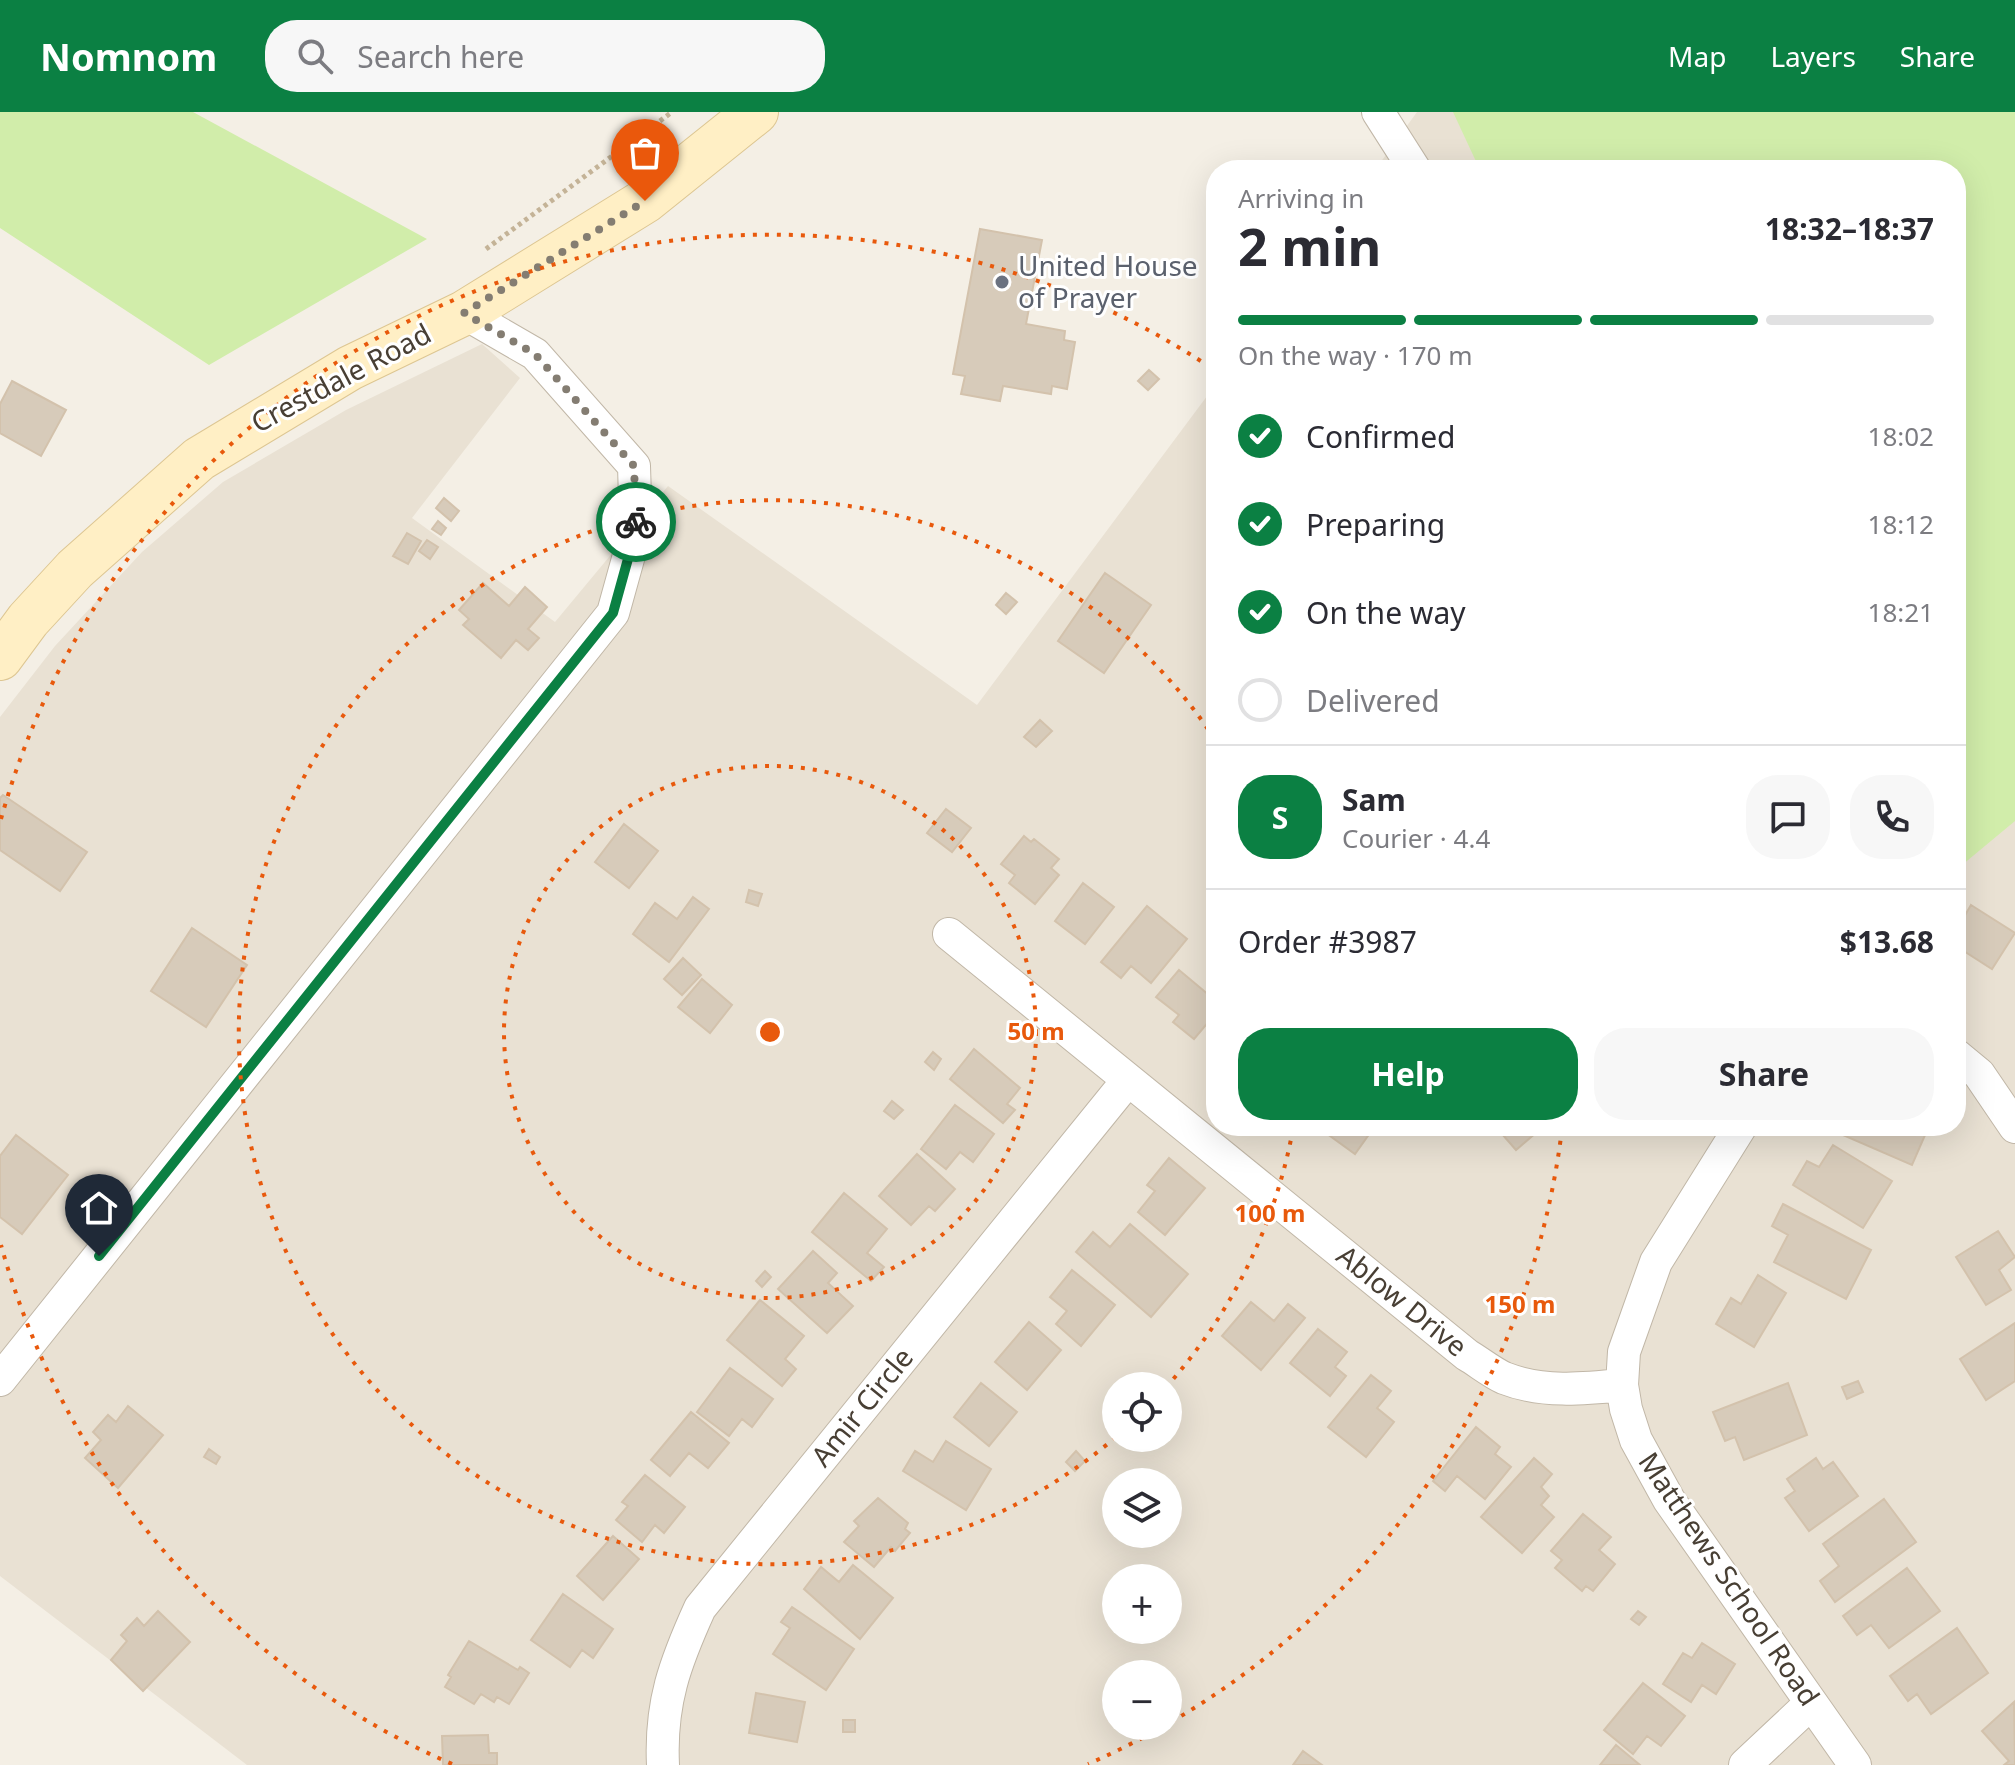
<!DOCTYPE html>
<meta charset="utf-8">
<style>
:root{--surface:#fff;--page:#f7f7f7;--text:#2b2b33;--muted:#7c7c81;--line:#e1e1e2;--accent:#0b8043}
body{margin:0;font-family:"Noto Sans",sans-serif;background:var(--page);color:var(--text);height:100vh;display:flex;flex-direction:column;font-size:30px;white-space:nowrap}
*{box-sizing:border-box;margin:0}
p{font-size:26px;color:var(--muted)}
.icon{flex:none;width:44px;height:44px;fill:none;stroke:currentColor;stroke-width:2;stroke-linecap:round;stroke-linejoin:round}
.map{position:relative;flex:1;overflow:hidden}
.drawer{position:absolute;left:1206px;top:48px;width:760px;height:976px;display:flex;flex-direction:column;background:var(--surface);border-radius:32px;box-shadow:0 8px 32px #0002}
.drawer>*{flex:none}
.tools{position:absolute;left:1102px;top:1260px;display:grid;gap:16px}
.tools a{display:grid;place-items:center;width:80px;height:80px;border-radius:50%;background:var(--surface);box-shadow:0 8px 32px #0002;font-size:40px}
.pin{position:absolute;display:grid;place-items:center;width:68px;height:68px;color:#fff;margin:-82px -34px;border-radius:50% 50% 50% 0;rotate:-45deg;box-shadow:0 0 8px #0007}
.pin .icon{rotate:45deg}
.courier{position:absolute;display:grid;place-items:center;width:80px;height:80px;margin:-40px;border:6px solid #0b8043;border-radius:50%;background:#fff;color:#222;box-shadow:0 2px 10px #0007}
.headline em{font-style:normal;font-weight:700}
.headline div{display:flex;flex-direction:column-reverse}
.headline{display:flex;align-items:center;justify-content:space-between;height:136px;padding:0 32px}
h1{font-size:52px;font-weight:700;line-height:60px}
.bar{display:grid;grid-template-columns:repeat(4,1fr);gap:12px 8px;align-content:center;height:96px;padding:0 32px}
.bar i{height:10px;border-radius:6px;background:var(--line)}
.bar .current{background:var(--accent)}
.bar p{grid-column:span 4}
.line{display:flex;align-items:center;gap:20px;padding:0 32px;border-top:2px solid var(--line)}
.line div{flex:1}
.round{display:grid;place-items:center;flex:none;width:84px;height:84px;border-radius:32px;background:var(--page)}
ol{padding:0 32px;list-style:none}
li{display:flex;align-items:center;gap:24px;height:88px}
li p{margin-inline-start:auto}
li .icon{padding:8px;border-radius:50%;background:var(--accent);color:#fff;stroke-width:4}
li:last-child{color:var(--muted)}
li i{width:44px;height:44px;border:4px solid var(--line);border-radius:50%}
.primary-button{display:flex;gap:16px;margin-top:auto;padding:16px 32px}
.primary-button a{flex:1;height:92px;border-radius:32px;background:var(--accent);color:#fff;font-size:32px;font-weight:700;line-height:92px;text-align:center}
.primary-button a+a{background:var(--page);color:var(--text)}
header{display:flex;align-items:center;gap:48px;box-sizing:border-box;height:112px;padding:0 40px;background:var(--accent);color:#fff}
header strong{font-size:38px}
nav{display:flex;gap:44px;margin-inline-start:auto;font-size:28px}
.search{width:560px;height:72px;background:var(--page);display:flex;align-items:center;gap:20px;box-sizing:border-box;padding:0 28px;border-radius:32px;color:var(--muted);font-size:30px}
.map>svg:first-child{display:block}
.residential{fill:#e9e1d3;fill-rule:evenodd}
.green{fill:#d1edaa}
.building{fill:#d7cbba;stroke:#d3c2ac;stroke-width:2}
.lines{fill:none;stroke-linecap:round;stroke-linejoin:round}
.street-casing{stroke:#c1b7a7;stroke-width:34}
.secondary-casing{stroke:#ddc692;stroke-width:46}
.path{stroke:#c4b397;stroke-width:5;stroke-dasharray:4 4;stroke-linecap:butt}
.street{stroke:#fff;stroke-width:32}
.secondary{stroke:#ffefc5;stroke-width:44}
.done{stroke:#847d72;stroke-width:8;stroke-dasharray:0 14.4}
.route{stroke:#0b8043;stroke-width:10}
.ring{fill:none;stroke:#e8590c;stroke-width:4;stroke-dasharray:4 8}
.worship-dot{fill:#6b7280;stroke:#fff;stroke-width:3}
.labels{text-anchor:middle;stroke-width:6;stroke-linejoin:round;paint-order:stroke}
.worship-label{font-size:28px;fill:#5b616d;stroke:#fff;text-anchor:start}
.street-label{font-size:28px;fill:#483f34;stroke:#fff}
.centre{fill:#e8590c;stroke:#fff;stroke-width:4}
.ring-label{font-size:24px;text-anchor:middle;font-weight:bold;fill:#e8590c;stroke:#fff;stroke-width:6;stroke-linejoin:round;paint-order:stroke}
</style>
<header>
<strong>Nomnom</strong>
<div class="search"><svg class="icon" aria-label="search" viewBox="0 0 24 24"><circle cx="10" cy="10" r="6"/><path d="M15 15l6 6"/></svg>Search here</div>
<nav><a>Map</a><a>Layers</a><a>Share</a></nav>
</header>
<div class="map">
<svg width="2015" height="1653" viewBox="0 0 2015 1653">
<rect width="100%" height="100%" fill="#f4efe5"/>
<path class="residential" d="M1417 0H1517L1559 58H1375Z
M482 232 520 266 412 406 555 510 668 374 977 593 1216 272V1014H1956V599L2015 680V1653H247L0 1464V605L55 534 142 440 223 370 346 298ZM1116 1274H1168V1326H1116ZM1116 1370H1168V1422H1116ZM1116 1466H1168V1518H1116ZM1116 1562H1168V1614H1116Z"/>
<path class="green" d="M0 0H193L427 127 209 253 0 116Z
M1453 0H2015V709L1956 758V58H1480Z"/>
<path class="building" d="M980 117 1042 128 1026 212 1065 219 1064 228 1075 230 1067 277 1052 274 1051 282 1003 274 1000 289 961 282 965 264 953 262Z
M1149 258 1159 267 1148 278 1138 269Z
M12 269 66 298 41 344 0 321V292Z
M444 386 459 399 451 409 436 396Z
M438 409 446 416 441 423 432 417Z
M407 421 421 429 408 452 393 444Z
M427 428 438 435 430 447 419 439Z
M1105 461 1151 493 1104 561 1058 529Z
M483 471 509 494 525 475 547 495 528 517 539 526 528 538 516 528 501 546 463 513 469 507 459 498Z
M1006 481 1017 490 1006 502 996 493Z
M1040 608 1052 619 1036 635 1024 625Z
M3 683 87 740 60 779 0 738V686Z
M946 697 971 716 952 740 927 721Z
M624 712 658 739 629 776 595 750Z
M1024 724 1031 730 1034 727 1059 747 1051 756 1059 763 1035 792 1009 771 1015 763 1001 752Z
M1083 771 1114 795 1085 832 1055 809Z
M749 778 762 782 758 794 746 790Z
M693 785 709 797 669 850 633 822 655 791 677 807Z
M1971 793 2015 821 1992 857 1956 834V819Z
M1147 794 1187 827 1151 871 1131 854 1121 866 1101 850Z
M192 816 247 853 206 915 151 879Z
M683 846 701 863 682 883 664 867Z
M1179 858 1216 889V901L1194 927 1173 910 1179 903 1156 885Z
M702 867 732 893 710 921 678 895Z
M974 937 1020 976 1007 992 1015 998 1003 1011 950 967Z
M933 940 941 947 934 958 925 950Z
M892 989 903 998 894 1007 884 999Z
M955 993 994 1022 973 1050 960 1040 946 1057 921 1037Z
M1332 1014H1375L1355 1042 1326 1021Z
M1495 1014H1544L1516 1038Z
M1839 1014H1929L1912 1053 1836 1020Z
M16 1023 68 1063 22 1122 0 1105V1044Z
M1833 1033 1892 1069 1863 1116 1793 1073 1807 1049 1819 1055Z
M917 1042 955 1077 935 1099 929 1094 911 1113 879 1084Z
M1169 1046 1205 1076 1165 1123 1138 1100 1155 1079 1147 1073Z
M844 1081 887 1117 867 1141 884 1155 871 1169 812 1120Z
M1783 1092 1871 1138 1846 1187 1774 1150 1788 1123 1772 1114Z
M1130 1112 1188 1162 1151 1205 1076 1140 1093 1120 1110 1135Z
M1998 1119 2015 1145 1999 1158 2011 1178 1986 1193 1956 1145Z
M813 1139 837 1161 828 1171 853 1194 827 1221 778 1177Z
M1072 1158 1115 1193 1081 1234 1056 1212 1067 1199 1050 1185Z
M765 1159 771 1165 762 1175 756 1169Z
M1758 1163 1786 1181 1754 1235 1716 1212 1731 1186 1741 1192Z
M760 1188 804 1224 785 1247 796 1257 782 1274 727 1228Z
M1251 1190 1274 1209 1288 1192 1305 1206 1261 1258 1222 1224Z
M1029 1210 1061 1238 1027 1278 995 1250Z
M2015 1211V1269L1986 1288 1960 1247Z
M1318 1217 1347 1240 1335 1255 1346 1264 1330 1284 1290 1251Z
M730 1256 773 1287 752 1315 742 1307 729 1324 697 1300Z
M1371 1263 1391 1279 1377 1296 1394 1310 1366 1345 1328 1315Z
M1858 1269 1863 1280 1847 1287 1842 1275Z
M981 1271 1017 1300 989 1334 954 1305Z
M1788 1271 1807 1323 1744 1348 1735 1325 1725 1329 1713 1300Z
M128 1294 163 1323 118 1376 85 1346 101 1328 93 1320 108 1303 116 1310Z
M691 1300 729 1331 708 1356 689 1341 670 1364 651 1348Z
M1476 1315 1500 1335 1495 1342 1511 1355 1485 1387 1457 1364 1445 1379 1433 1369Z
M946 1329 991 1357 966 1398 903 1359 915 1339 933 1350Z
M209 1337 220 1345 216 1352 204 1345Z
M1076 1339 1085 1349 1075 1359 1066 1350Z
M1534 1346 1552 1362 1541 1375 1549 1384 1541 1393 1554 1405 1522 1441 1481 1405Z
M1816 1346 1823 1357 1833 1350 1858 1384 1809 1419 1785 1386 1795 1379 1787 1367Z
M645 1363 685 1395 664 1421 655 1413 642 1430 616 1408 628 1394 622 1390Z
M878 1386 908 1411 905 1417 910 1421 895 1439 891 1435 874 1455 844 1430 859 1414 854 1409Z
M1884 1387 1916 1430 1835 1490 1820 1469 1839 1454 1823 1432Z
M1583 1402 1611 1425 1599 1438 1615 1452 1593 1479 1586 1474 1582 1479 1555 1456 1562 1448 1551 1439Z
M613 1424 639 1447 603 1488 577 1464Z
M853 1453 893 1486 860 1527 804 1477 821 1455 839 1470Z
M1907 1456 1940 1499 1889 1536 1871 1513 1857 1523 1843 1504Z
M563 1482 613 1517 593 1546 582 1538 570 1555 531 1528Z
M792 1495 854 1537 826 1578 773 1542 790 1516 781 1510Z
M158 1499 190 1530 143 1579 111 1548 127 1529 121 1523 137 1506 144 1514Z
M1638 1499 1646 1505 1639 1513 1631 1507Z
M1957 1516 1988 1561 1931 1602 1917 1582 1908 1589 1890 1564Z
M469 1529 518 1558 520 1555 529 1561 509 1592 497 1585 494 1590 481 1582 474 1592 445 1575 451 1565 448 1563Z
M1702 1531 1735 1552 1716 1582 1702 1573 1691 1590 1663 1572 1683 1541 1692 1546Z
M1643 1571 1685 1604 1661 1634 1647 1624 1633 1642 1604 1618Z
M756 1581 805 1590 797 1630 749 1621Z
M2014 1590 2015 1653H2004L2009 1649 1982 1619Z
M843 1608H855V1620H843Z
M488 1623 489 1641H497V1653H443L442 1624Z
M1616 1633 1640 1653H1600Z
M1303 1639 1322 1653H1293Z"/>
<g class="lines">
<defs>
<path id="street" d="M1378 0 1415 58
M949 822 1467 1243C1479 1250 1491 1260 1504 1266 1542 1281 1583 1277 1622 1273
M1956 943 1979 962 2015 1015
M1741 1014 1656 1150 1624 1240 1622 1273 1626 1297 1636 1328 1669 1388 1855 1653
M0 1268 613 501 636 418 634 354 535 242 464 201
M663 1653C660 1591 675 1551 700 1496L1128 968
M1745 1653 1811 1591"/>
<path id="secondary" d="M0 546 28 508 75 457 199 347 350 256 464 201 645 89 756 0"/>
</defs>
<use href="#street" class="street-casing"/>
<use href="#secondary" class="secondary-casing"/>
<path class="path" d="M486 137 672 0"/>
<use href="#street" class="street"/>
<use href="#secondary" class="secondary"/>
</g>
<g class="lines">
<path class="done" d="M636 410 634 354 535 242 464 201 645 89"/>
<path class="route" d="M99 1144 613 501 636 418V410"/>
</g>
<g class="ring">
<circle cx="770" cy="920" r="266"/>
<path d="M1293 1017A532 532 0 0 1 1168 1273M1116 1325A532 532 0 1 1 1214 626"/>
<path d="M1562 1017A798 798 0 0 1 1088 1652M452 1652A798 798 0 0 1 1 1133M1 707A798 798 0 0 1 1210 255"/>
</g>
<circle class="worship-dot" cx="1002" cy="170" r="8"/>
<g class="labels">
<g class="worship-label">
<text x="1018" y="164">United House<tspan x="1018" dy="32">of Prayer</tspan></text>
</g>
<g class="street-label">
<text transform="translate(341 266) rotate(-28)" y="10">Crestdale Road</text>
<text transform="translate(1402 1189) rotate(39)" y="10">Ablow Drive</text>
<text transform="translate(862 1295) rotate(-51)" y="10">Amir Circle</text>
<text transform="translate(1729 1467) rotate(56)" y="10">Matthews School Road</text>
</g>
</g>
<circle cx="770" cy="920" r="12" class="centre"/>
<g class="ring-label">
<text x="1036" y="928">50 m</text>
<text x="1270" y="1110">100 m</text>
<text x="1520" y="1201">150 m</text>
</g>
</svg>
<div class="tools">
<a><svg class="icon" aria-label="locate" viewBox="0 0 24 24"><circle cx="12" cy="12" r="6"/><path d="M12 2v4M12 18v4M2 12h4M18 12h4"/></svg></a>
<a><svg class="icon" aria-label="layers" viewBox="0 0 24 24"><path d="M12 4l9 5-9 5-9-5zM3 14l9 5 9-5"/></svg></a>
<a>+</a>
<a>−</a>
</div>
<div class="pin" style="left:645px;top:89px;background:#ea580c"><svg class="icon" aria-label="bag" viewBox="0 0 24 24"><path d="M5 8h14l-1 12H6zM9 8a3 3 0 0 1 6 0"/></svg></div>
<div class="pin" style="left:99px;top:1144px;background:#1f2937"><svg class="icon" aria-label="home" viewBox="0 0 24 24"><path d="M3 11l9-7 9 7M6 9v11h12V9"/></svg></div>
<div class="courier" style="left:636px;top:410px"><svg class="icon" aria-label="bike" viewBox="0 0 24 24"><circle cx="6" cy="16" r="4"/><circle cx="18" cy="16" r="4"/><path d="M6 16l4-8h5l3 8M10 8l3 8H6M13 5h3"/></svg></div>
<section class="drawer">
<div class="headline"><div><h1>2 min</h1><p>Arriving in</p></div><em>18:32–18:37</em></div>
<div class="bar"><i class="current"></i><i class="current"></i><i class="current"></i><i></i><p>On the way · 170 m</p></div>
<ol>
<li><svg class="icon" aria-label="check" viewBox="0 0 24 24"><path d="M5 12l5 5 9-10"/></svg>Confirmed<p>18:02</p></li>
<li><svg class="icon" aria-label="check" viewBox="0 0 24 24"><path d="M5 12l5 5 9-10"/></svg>Preparing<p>18:12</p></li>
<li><svg class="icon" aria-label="check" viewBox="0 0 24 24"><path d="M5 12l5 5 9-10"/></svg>On the way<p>18:21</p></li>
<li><i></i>Delivered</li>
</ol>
<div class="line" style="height:144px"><b class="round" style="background:var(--accent);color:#fff">S</b><div><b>Sam</b><p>Courier · 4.4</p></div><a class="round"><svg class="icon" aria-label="chat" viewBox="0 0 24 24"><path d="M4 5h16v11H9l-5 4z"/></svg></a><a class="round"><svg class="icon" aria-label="phone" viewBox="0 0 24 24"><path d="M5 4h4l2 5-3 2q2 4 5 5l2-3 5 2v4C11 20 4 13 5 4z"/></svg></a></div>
<div class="line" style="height:104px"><div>Order #3987</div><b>$13.68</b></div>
<div class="primary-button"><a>Help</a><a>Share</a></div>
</section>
</div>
